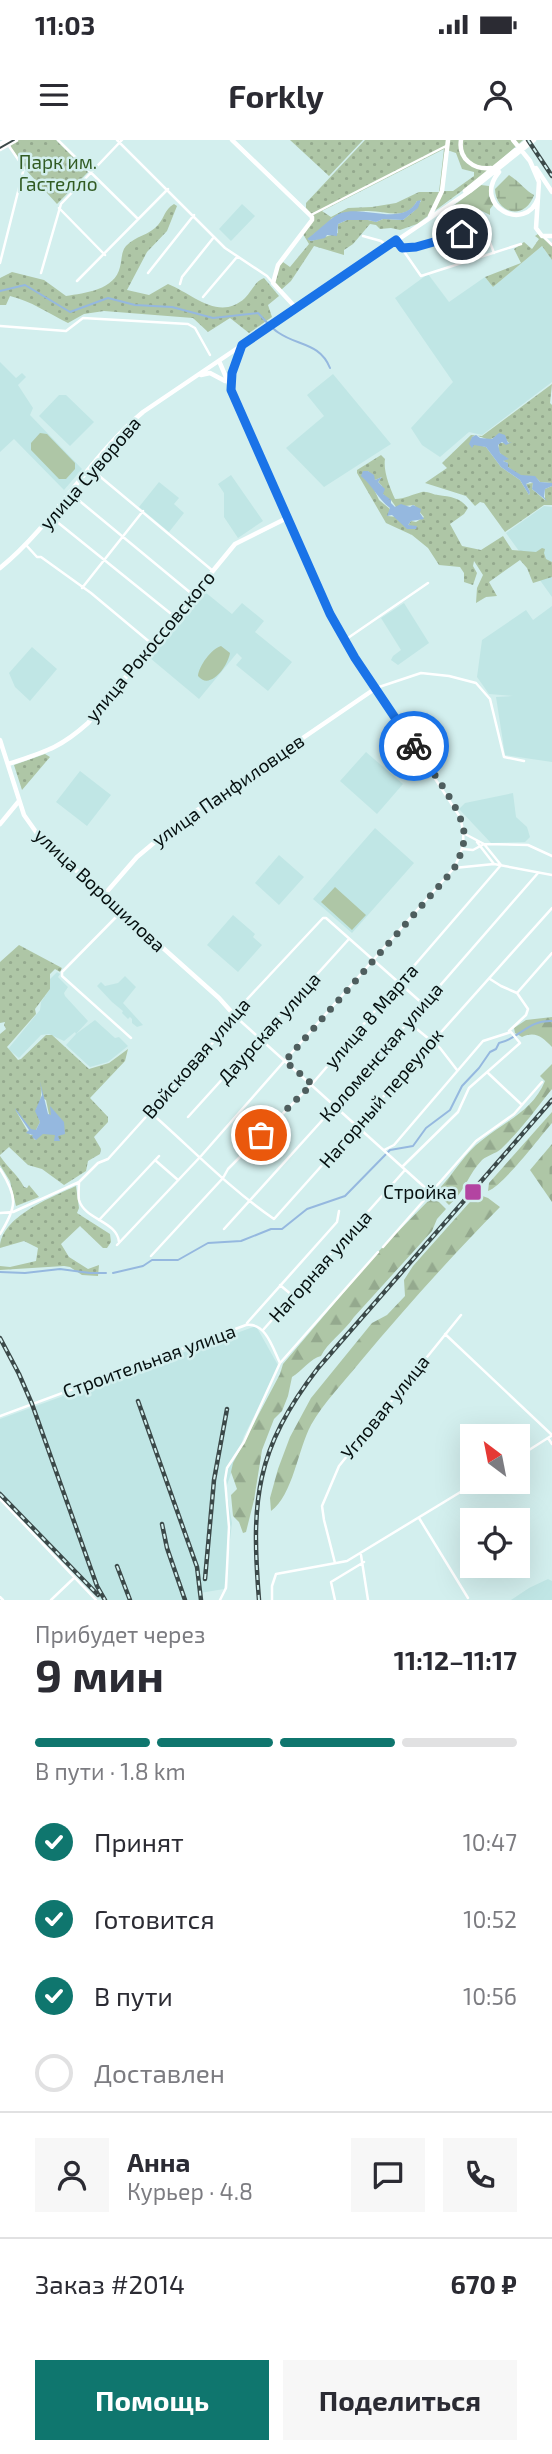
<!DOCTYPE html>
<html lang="ru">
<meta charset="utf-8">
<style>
:root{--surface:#fff;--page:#f7f7f7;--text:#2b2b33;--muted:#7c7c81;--line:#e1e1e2;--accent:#0f766e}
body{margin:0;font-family:"Exo 2",sans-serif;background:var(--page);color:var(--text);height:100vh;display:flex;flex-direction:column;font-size:26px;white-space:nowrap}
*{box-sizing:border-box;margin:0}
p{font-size:23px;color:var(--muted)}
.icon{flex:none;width:38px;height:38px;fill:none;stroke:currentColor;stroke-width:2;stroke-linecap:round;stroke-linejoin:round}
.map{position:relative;height:1460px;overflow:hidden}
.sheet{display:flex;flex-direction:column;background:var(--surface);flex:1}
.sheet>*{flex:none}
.needle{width:46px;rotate:328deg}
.buttons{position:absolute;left:460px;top:1284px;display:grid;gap:14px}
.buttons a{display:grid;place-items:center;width:70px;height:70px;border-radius:0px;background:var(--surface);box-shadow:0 7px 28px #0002;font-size:35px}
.pin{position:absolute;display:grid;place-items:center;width:60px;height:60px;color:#fff;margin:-30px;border:4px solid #fff;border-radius:50%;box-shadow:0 2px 7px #0007}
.courier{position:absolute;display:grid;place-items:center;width:70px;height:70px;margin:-35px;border:5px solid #1a73e8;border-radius:50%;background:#fff;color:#222;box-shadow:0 2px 9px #0007}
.summary em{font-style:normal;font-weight:700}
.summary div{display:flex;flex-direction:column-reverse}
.summary{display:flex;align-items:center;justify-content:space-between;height:119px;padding:0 35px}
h1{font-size:46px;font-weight:700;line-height:52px}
.bar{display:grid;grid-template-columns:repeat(4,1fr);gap:10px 7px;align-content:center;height:84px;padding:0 35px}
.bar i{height:9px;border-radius:5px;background:var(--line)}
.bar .active{background:var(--accent)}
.bar p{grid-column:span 4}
.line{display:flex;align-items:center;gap:18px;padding:0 35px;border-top:2px solid var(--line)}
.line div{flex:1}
.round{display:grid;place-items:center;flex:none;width:74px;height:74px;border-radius:0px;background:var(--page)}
ol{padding:0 35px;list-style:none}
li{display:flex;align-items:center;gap:21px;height:77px}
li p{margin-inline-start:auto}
li .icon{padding:7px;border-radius:50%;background:var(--accent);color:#fff;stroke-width:4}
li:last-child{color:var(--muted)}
li i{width:38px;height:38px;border:4px solid var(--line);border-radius:50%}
.button{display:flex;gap:14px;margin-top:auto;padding:14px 35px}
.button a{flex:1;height:80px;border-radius:0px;background:var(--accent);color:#fff;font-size:28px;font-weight:700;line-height:80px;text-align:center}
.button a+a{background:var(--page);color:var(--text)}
.status{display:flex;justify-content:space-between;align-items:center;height:49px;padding:0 35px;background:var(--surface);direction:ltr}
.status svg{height:19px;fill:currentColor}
header{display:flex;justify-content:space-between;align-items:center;height:91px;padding:0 35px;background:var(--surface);font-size:32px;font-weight:700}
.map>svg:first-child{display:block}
.built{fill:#c0e6e5}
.grass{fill:url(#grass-dots);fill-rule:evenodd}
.forest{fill:url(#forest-firs)}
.wetland{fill:url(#wetland-marsh)}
.cemetery{fill:url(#cemetery-stones)}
.pitch{fill:#aec6a6}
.water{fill:#95b8df}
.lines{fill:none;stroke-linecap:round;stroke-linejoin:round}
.stream{stroke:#95b8df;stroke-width:2}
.street{stroke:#fff;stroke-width:2.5}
.secondary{stroke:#fff;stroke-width:4.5}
.tram{stroke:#3b4949;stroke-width:2}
.rail-casing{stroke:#3b4949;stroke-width:4.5}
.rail{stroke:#d3efee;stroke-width:2;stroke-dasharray:5;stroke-linecap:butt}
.done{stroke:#4e5e5e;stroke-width:7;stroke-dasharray:0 12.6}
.route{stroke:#1a73e8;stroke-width:9}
.poi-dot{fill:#b344a1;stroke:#d3efee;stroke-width:2.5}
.labels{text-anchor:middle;stroke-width:5;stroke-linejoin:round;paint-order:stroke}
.park-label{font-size:19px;fill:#315b23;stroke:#d3efee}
.street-label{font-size:19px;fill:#061010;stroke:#d3efee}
.poi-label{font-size:19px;fill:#061010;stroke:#d3efee;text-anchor:end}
</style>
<div class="status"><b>11:03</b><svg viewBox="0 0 49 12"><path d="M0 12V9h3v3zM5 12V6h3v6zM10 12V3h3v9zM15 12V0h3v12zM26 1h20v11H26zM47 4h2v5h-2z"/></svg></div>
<header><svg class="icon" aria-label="menu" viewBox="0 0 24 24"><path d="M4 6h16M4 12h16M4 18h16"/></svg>Forkly<svg class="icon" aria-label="person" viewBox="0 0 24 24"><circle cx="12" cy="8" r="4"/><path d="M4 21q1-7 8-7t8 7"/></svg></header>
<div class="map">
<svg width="552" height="1460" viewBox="0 0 552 1460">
<defs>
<pattern id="grass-dots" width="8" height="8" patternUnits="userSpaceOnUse" patternTransform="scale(1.75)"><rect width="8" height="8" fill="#aec6a6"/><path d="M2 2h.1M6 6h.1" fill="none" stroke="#94a98e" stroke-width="1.8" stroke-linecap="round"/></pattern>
<pattern id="forest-firs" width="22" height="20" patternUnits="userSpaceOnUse" patternTransform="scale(1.75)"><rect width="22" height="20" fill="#aec6a6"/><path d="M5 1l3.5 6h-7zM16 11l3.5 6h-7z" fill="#94a98e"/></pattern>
<pattern id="wetland-marsh" width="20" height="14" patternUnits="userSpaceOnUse" patternTransform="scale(1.75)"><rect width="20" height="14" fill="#aec6a6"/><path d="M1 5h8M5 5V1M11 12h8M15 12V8" fill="none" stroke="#94a98e"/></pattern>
<pattern id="cemetery-stones" width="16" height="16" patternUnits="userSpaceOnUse" patternTransform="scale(1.75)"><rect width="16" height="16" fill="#aec6a6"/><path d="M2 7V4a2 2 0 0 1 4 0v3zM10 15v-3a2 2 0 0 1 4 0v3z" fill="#94a98e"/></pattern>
</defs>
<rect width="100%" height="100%" fill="#d3efee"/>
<path class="built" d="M242 64 255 76 231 101 219 89Z
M542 106 552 120V242L482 295 469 292 440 317 422 305 411 288 453 242 395 158 428 134 449 162 485 137 493 147Z
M0 222 16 238 22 233 26 237 18 245 33 268 30 275 82 329 64 350 14 299 0 312Z
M333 234 391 304 324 347 286 308 324 276 307 255Z
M59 255H66L94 282 70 306 39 276Z
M231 335 263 381 238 398 224 377V353L218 344Z
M159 342 179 358 174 364 184 373 169 392 139 367Z
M544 366 552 367V457L506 393Z
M205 452 232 474 242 463 264 481 255 492 292 522 268 551 236 525 242 518 237 513 199 559 150 518Z
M404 463 429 503 398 525 391 520 393 516 401 510 381 478Z
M552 466V622L505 615 496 557 513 556 489 554 477 537 482 500 526 470 533 480Z
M32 507 57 529 30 561 15 547 9 533Z
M366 612 403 644 377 674 340 641Z
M80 631 111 655 87 686 56 662Z
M513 653 516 677 527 687 530 697 525 702 491 703 459 669 465 663Z
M375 688 414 723 352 793 313 759Z
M279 715 304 737 279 765 255 743Z
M233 775 255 794 253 797 262 805 238 832 207 805Z
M57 832 60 834 58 837 68 847 64 853 65 856 88 881 76 894 95 880 115 898 119 897 128 906 108 922 90 927 66 905 76 894 75 892 64 901 49 894 41 895 19 918 8 909 40 870 41 862 50 849V839Z
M125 836 136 847 123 863 143 885 137 887 132 883V879L130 877 128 879 122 873 123 871 112 862 97 846 101 842 105 846 118 843Z
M256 1186 279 1227 244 1296 226 1348 232 1383 224 1449 200 1453 199 1460H101L0 1353V1279Z
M548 1439 552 1441V1460H511L529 1448Z"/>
<path class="grass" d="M17 0H56L88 32 57 64 26 30 10 6Z
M290 0H363L329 36Z
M365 0H523L486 33 417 84 400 90 391 88 380 89 376 85 370 84 353 104 344 110V115L314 106 291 141 281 150 275 143 279 125 283 122 290 127 309 104 303 94 313 76 306 68V63ZM444 9 439 52H419L396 63 372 67 348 68 331 77 322 71ZM447 10 456 13 462 29 474 32V36L453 51H443ZM417 61H421L414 71 403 80 383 79 376 82 368 80H347L338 84V93L311 101 308 99C314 94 328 84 332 78 343 75 355 71 366 71 386 70 406 82 417 61Z
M174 64 177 66 167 91 147 112 127 150 149 155 168 144C193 154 219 182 245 158 252 151 255 141 264 138L279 156 268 165 272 177 249 193 230 178 208 192 193 178 104 171 84 174 68 183C48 173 31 161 10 156L6 165H0V138L12 132 44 140 66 156C85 153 115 150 120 127 122 120 121 112 126 106 135 96 150 95 158 85 165 77 164 70 174 64Z
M538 94 552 106V120L542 106 493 147 485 137 521 123 514 109 524 102 532 109 539 99 535 96Z
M552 244 550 263 552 265V343L540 342C535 334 530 338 522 336 517 334 512 330 508 327V323L503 321 507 318 503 317 498 310 499 303H509L501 294 489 300 476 295 472 297 471 303 486 307 501 327 520 340 529 355 530 352 526 344 533 343 532 349 545 360V349L552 346V365H544L505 392 484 363 480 362 475 366 466 356 425 343 447 328 442 323 471 295 482 296Z
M381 315 385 319C383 331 390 348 395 359 405 359 413 354 422 352 428 351 433 355 438 355 451 357 459 357 468 368L464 374 450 384 462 406 481 410 503 396 512 410 536 412 542 408 545 409 544 413 546 419 552 422V437L533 443 527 428 520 420 489 442 497 456 486 457 476 463 477 448 483 435 474 421 473 426 477 433 473 445 464 442V433L460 427 439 425 428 408 412 395 386 383 357 333V330ZM368 331 375 340 382 337 378 342 382 346 383 354 387 361 391 360 396 367 414 365 424 377 416 382 411 381 408 385 413 387 410 389 396 377 388 376 390 369 379 360 372 345 362 336Z
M45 614 50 617 22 650 14 625Z
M19 805 62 828 60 832 55 829 50 834V849L35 869 36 874 7 907 18 920 21 919 46 895H52L89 929 109 923 128 909 125 921 90 958 108 977V982L94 997 101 1009 100 1014 88 1021 86 1031 64 1045 42 1029 28 1025 9 1007 0 1015V894L6 889 4 885 5 882 0 883V822ZM42 946V958L46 960 53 993H42L35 1000 33 997 36 994 30 995 16 971 31 990H36L40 982 36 969 40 964Z
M0 1016C8 1028 18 1035 24 1047L27 1048 29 1045 39 1057 16 1066 10 1041 0 1025Z
M76 1046 79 1068 77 1073 110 1094 111 1102 107 1108H103L80 1086 61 1104 69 1117 88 1129 99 1125 98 1136 82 1135 70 1127 64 1126 0 1130V1126L10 1127 36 1121 38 1108 24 1101 0 1108C0 1077 52 1057 76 1046Z"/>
<path class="forest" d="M481 45 489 46V56L494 64 490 69V75L480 70 461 79 460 81 451 82 445 72Z
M552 877V907C542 897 536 891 522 897L515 893 514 888 526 880Z
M552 924V949C536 969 520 991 501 1009 495 1014 488 1015 482 1020 469 1033 464 1053 449 1065L437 1053 440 1048C453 1034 467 1011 481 1001 504 982 533 971 545 941L540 936Z
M552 972V983C539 998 503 1046 488 1051L489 1043Z
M477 1054 488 1058 500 1067C451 1117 405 1168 360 1222 344 1242 324 1262 311 1285 298 1309 293 1355 271 1371L270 1358 278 1329 290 1297 311 1258 372 1183 387 1175 405 1156 404 1140 413 1126Z
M433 1056 446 1069 437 1079 432 1091 354 1177C344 1192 327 1203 321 1216 311 1218 302 1231 292 1237L288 1256 282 1271 274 1279 262 1310 254 1360 246 1392 243 1393 239 1382 233 1376 231 1355 237 1349 231 1332 233 1323 280 1234 283 1224 378 1112Z"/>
<path class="wetland" d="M509 35C520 42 526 51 534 55 525 81 496 74 495 49Z"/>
<path class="cemetery" d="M552 1004V1062L530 1030Z"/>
<path class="pitch" d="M40 293 47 294 75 323V329L66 339H59L31 310V303Z
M221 506 230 513C228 526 210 551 198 536 199 526 211 509 221 506Z
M335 747 366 775 352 790 321 762Z"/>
<path class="water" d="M417 61 421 60 418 68 403 80 383 79 376 82 368 80H347L338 84 337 96 327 95 325 98 311 101 307 99C316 93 332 76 341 73 365 65 403 87 417 61Z
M499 293 505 295 508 303 512 302 506 305 502 302 498 305 500 313 509 319 503 321 508 323V327L521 335 535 336 540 342 552 343V346L545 349 544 357 547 361 532 349 533 343 530 342 526 344 530 352 529 355 520 340 501 327 486 307 474 305 472 308 469 304 472 297 476 295 480 298 492 299Z
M363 331H368L374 335 375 340 382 337 378 342 385 349 383 354 390 359 387 361 391 359V363L395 367 401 364 410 367 413 365 421 369 420 373 424 379 411 381 408 385 417 386 416 389H407L392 375 387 376 390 368C378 359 373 346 361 336Z
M40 941 48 974 51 975 50 966 64 982 65 994 58 996 60 1001H54L55 995 43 994 36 1000 32 997 33 995 26 993 29 990 16 971 15 968 31 989 36 990 40 982 35 971 42 955Z"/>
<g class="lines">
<path class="stream" d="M0 151 25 145 70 172 108 158 135 165 172 167 213 178 258 173C264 179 271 188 279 193 298 206 320 203 330 228
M0 1132 25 1133 60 1129 90 1133H106
M113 1133 143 1126 152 1120H178L208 1103 241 1101 271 1089H282L307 1069 345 1056 390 1010 413 1006 426 988 450 970 462 946 479 928 490 912 496 909 499 903C521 898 527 880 552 881"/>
<path class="street" d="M58 0 138 79
M117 0 225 108 267 136 273 143
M59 68 105 115
M311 75 448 5
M363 96 381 101 387 106
M545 98 552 105
M396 100 421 136 521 104
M404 108 416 107 484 87 494 113
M0 123 24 28 9 6
M41 133 61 64 122 0
M148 133 194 75
M77 141 168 49
M180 144 182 137 214 97
M203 157 237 117
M0 186 66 191 83 178 188 184 195 188 210 215
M91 329 213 431
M76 358 192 454
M56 381 175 477
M26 405 37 417H41L91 453 152 504
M82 448 143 371
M345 500 428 443
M465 694 484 704 528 705 552 716
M477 702 494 724
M454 728 494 724 552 735
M121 772 62 832V836L131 898
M490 839 501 846 517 853 552 813
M236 877 431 1053
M407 881 440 908 457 930
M509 891 526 875 528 869 517 853
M488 933 521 964
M150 972C191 1008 230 1049 274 1079L552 768
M188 977 348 800
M384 1010 394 1005 483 901 511 892 520 903 469 948 458 972 402 1027
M155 1020 178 1040
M0 1029C18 1057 17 1067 0 1094
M0 1073 13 1072 79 1042
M99 1080 159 1016
M224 1089 336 965 538 733
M119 1102C117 1081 85 1080 79 1060 78 1055 79 1047 79 1042L98 1023 108 1019 236 877V871L323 778H326L423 864
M117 1105 201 1016 454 728C464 708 466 699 460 677L376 548 421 533 449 536 476 543 490 559 504 617 524 621
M383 1107 476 1001 514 974 542 942
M151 1116 223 1038 228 1029 312 944 501 725 484 704 473 710 462 709
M280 1145 293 1156
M247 1183 337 1082 339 1071
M263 1190 405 1030
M445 1194 552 1295
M281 1222 378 1112
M0 1276 246 1185C266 1182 273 1209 280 1223L244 1302 227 1328 225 1340 229 1387 226 1448 220 1460
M548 1298 552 1304
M518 1317 551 1296
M0 1359 96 1460
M419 1378 468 1458
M361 1415 368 1460
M335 1423 324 1380 322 1366 339 1326 461 1175
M0 1457 3 1460
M51 1460 74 1438
M272 1460V1446L276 1434 347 1421 477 1342
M335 1460 331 1442 364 1422"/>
<path class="secondary" d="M232 0 312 77V80L278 125 273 143 296 168
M461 0C458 19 474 30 491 28
M513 0 530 21
M0 4 8 0
M0 9 16 0
M530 21 539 42 536 88 542 96H552
M536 28 552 52
M499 32C471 66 526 94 538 58
M465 51 528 0
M430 76 442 51 448 0
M201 235 210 233 225 241
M232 245V233L241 207
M0 428C55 383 89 317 143 272L470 51 534 0
M0 600 24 675 41 699 219 858 236 877
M8 624C44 612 59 609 88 583L235 404 287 378
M0 684 19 661
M104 755 137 717 174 686 376 548 355 518 325 465 219 221"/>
<path class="tram" d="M0 8 14 0"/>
<defs>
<path id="rail" d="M528 0 552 36
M0 1198 19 1234 32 1264 97 1446 105 1460
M138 1261 197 1427 201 1460
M0 1354 98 1455
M162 1384 167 1408 185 1460
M117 1426 130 1460
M205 1439 214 1340 227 1269
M259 1460C251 1360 255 1310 318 1228L552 960"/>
</defs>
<use href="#rail" class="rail-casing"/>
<use href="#rail" class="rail"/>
</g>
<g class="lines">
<path class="done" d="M261 995 312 944 285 921 454 729C459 718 464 708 464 697 466 672 428 627 414 606"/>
<path class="route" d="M414 606 355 518 330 474 231 250 232 233 242 205 396 100 402 108 416 107 462 94"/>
</g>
<rect class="poi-dot" x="464" y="1043" width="18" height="18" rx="3.5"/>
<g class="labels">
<g class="park-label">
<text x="58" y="29">Парк им.<tspan x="58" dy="22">Гастелло</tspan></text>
</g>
<g class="street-label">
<text transform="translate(90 333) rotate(-49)" y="7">улица Суворова</text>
<text transform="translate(150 506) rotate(-50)" y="7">улица Рокоссовского</text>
<text transform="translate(228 650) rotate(-35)" y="7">улица Панфиловцев</text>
<text transform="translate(100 750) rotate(43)" y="7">улица Ворошилова</text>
<text transform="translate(371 876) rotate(-49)" y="7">улица 8 Марта</text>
<text transform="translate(269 888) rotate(-48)" y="7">Даурская улица</text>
<text transform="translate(381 912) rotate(-49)" y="7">Коломенская улица</text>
<text transform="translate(196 918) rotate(-49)" y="7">Войсковая улица</text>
<text transform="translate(381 958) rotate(-49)" y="7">Нагорный переулок</text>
<text transform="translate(320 1126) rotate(-48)" y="7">Нагорная улица</text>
<text transform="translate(149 1221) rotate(-20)" y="7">Строительная улица</text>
<text transform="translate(385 1267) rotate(-51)" y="7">Угловая улица</text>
</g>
<g class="poi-label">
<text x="457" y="1059">Стройка</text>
</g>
</g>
</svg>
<div class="buttons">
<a><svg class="needle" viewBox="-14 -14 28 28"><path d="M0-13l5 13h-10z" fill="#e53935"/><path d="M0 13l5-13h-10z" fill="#7c7c81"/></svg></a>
<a><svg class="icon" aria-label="locate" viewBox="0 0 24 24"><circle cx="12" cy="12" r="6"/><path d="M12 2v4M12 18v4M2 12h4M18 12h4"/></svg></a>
</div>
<div class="pin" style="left:261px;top:995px;background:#ea580c"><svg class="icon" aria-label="bag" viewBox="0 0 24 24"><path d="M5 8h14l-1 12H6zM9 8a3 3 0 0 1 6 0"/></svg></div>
<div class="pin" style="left:462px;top:94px;background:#1f2937"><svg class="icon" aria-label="home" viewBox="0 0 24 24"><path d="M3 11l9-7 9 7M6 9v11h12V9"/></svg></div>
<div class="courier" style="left:414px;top:606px"><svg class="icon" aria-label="bike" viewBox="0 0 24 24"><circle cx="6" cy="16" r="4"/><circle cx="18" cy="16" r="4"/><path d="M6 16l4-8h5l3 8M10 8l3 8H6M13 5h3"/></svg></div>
</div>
<section class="sheet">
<div class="summary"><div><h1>9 мин</h1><p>Прибудет через</p></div><em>11:12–11:17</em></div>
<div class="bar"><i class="active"></i><i class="active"></i><i class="active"></i><i></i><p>В пути · 1.8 km</p></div>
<ol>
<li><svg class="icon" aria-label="check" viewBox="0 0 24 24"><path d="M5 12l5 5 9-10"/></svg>Принят<p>10:47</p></li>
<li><svg class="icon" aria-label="check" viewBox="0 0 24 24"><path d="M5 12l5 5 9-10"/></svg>Готовится<p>10:52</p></li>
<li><svg class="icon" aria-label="check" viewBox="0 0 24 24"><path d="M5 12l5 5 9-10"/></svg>В пути<p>10:56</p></li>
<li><i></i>Доставлен</li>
</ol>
<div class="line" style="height:126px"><a class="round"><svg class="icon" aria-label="person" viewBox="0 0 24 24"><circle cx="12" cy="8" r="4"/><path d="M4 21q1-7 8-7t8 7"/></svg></a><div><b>Анна</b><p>Курьер · 4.8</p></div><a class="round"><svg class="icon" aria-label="chat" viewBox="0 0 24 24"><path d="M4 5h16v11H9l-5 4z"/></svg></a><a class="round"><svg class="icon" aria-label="phone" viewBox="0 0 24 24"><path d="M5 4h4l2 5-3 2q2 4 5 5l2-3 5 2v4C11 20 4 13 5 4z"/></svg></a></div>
<div class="line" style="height:91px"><div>Заказ #2014</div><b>670 ₽</b></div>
<div class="button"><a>Помощь</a><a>Поделиться</a></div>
</section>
